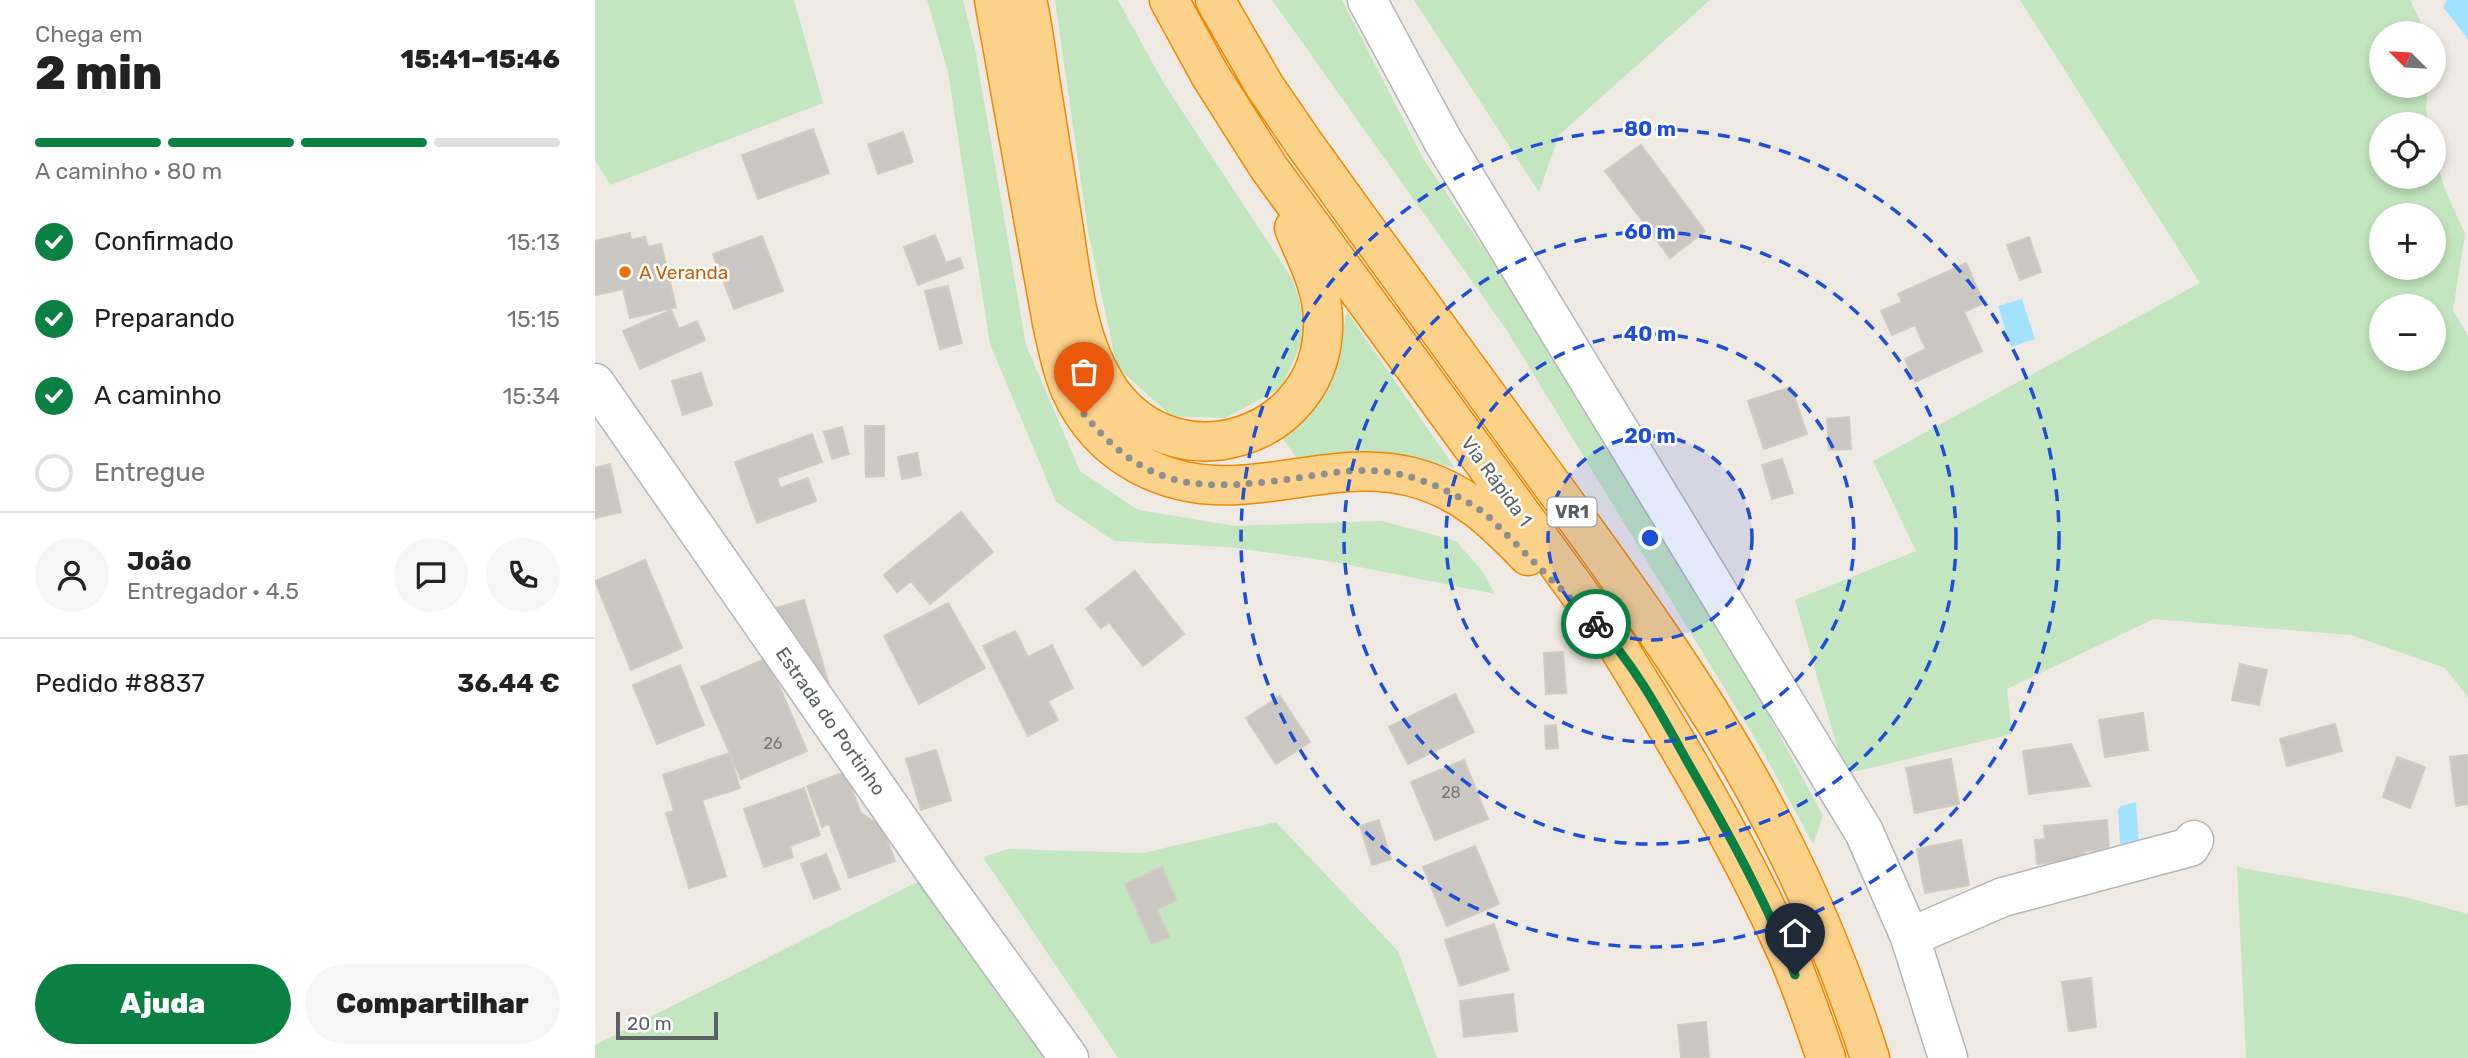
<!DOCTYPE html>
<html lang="pt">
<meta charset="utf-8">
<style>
:root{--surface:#fff;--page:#f6f6f6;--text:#222;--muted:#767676;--line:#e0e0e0;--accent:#0b8043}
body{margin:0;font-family:Rubik,sans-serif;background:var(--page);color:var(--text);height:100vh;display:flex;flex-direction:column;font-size:26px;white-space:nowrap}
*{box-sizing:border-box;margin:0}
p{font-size:23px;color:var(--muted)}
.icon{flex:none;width:38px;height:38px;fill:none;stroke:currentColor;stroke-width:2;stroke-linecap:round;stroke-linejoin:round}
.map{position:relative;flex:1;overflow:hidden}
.drawer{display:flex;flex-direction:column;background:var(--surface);width:595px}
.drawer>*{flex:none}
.needle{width:46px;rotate:294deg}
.buttons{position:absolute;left:1774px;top:21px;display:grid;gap:14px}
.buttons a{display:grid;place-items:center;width:77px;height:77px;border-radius:50%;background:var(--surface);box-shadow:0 4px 10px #0003;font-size:35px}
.scale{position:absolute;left:21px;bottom:18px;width:102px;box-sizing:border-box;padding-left:7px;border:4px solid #5b6063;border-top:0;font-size:19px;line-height:24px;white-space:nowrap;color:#5b6063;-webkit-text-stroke:5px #fff;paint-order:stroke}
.pin{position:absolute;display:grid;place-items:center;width:60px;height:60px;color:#fff;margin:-72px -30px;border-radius:50% 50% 50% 0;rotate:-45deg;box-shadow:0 0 7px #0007}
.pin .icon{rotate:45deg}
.courier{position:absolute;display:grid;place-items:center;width:70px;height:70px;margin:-35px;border:5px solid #0b8043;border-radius:50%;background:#fff;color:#222;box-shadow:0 2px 9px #0007}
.overview em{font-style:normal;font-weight:800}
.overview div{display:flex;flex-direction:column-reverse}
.overview{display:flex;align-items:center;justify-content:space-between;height:119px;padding:0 35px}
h1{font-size:46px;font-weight:800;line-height:52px}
.bar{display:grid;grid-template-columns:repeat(4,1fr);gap:10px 7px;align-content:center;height:84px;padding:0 35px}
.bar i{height:9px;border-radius:5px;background:var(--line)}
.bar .selected{background:var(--accent)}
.bar p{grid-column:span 4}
.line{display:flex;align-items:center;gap:18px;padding:0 35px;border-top:2px solid var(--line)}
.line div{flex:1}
.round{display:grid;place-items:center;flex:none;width:74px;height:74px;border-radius:37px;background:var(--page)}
ol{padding:0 35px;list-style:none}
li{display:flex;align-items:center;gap:21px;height:77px}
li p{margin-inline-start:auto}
li .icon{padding:7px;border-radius:50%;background:var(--accent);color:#fff;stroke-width:4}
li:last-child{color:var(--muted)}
li i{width:38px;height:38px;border:4px solid var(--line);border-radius:50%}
.button{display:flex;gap:14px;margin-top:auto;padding:14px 35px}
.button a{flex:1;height:80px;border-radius:42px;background:var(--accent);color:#fff;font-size:28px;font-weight:800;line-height:80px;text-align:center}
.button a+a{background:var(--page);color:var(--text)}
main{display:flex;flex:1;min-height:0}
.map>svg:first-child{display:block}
.green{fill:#c3e5bf;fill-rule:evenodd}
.water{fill:#a2e1ff}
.building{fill:#cac7c2;stroke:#d2cbc1;stroke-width:2}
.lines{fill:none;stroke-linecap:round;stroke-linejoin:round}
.minor-casing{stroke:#b3b6ba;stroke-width:41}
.highway-casing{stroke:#ef8801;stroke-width:41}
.minor{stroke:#fff;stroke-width:38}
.highway{stroke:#fcd28b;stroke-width:38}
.done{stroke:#8e9090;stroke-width:7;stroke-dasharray:0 12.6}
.route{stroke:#0b8043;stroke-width:9}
.ring{fill:none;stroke:#1d4ed8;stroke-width:3.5;stroke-dasharray:12 9}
.food-dot{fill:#e8710a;stroke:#fff;stroke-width:2.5}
.labels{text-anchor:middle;stroke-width:5;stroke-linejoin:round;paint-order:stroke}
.number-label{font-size:16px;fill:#777a7b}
.shield{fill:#fff;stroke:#8c9092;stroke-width:2}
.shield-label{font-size:18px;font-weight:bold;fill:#5b6063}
.food-label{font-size:19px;fill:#c56008;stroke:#fff;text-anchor:start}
.street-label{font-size:19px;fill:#5b6063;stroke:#fff}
.centre{fill:#1d4ed8;stroke:#fff;stroke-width:3.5}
.ring-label{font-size:21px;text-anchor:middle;font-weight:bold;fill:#1d4ed8;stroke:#fff;stroke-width:5;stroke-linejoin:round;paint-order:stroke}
</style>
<main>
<section class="drawer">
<div class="overview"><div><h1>2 min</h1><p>Chega em</p></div><em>15:41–15:46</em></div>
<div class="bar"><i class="selected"></i><i class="selected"></i><i class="selected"></i><i></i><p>A caminho · 80 m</p></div>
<ol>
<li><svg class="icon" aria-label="check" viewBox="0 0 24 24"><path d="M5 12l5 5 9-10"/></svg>Confirmado<p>15:13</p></li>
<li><svg class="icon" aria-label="check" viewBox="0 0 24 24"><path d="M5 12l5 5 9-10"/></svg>Preparando<p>15:15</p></li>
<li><svg class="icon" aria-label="check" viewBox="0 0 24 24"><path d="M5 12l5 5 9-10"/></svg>A caminho<p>15:34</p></li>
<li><i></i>Entregue</li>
</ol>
<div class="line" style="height:126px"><a class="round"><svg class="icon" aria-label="person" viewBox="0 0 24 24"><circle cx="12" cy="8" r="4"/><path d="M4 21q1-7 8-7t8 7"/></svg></a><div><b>João</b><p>Entregador · 4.5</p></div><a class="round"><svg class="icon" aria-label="chat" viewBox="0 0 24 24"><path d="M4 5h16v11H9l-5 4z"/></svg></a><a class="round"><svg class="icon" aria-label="phone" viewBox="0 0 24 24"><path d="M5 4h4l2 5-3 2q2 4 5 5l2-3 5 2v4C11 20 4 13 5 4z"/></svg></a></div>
<div class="line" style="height:91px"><div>Pedido #8837</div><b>36.44 €</b></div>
<div class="button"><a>Ajuda</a><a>Compartilhar</a></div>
</section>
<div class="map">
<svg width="1873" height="1058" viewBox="0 0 1873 1058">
<rect width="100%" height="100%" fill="#eeeae3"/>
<path class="green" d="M0 0H199L228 103 15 185 0 160Z
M332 0H368L380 49 431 345 485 471 543 510 639 526 787 521 861 541 887 571 900 594 739 562 634 547 519 541 461 502 395 344 353 72Z
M460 0H523L568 82 698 280 713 330 686 388 630 418 576 416 522 367 493 231Z
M677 0H747L829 160 948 336 1095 568 1228 816 1218 844 1167 750 911 329Z
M819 0H1115L964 135 944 192Z
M1425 0H1815L1831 33H1787V86H1833L1831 108 1834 124H1787V177H1839V146L1848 185 1870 234 1858 310 1873 336V697L1850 668 1756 635 1559 619 1412 689 1417 734 1250 774 1200 600 1321 551 1278 461 1605 283ZM1787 215H1839V268H1787ZM1787 306H1839V359H1787Z
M752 312 860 468 781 451 701 457 688 439 736 384Z
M681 822 803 951 842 1058H523L388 857 413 849 548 853Z
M1642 867 1814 898 1873 914V1058H1651Z
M338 874 463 1058H0V1045Z"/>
<path class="water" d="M1852 0H1873V39L1848 7Z
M1427 299 1440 339 1416 347 1403 306Z
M1541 802 1544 844 1525 843 1523 810 1526 806Z"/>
<path class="building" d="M218 129 234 173 163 199 147 155Z
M308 132 318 162 283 174 273 144Z
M1046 145 1110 231 1075 258 1010 171Z
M35 233 36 240 50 237 53 247 66 244 81 307 35 318 28 289 2 295 0 293V241Z
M340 235 351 263 365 258 368 268 323 285 309 247Z
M167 236 188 291 139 309 118 254Z
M1434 237 1446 272 1425 280 1412 245Z
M1371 263 1389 303 1369 312 1387 351 1320 382 1310 359 1331 349 1320 325 1297 335 1286 311 1307 302 1303 294Z
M353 286 367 343 345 349 330 291Z
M76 310 84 329 102 321 110 340 45 369 28 331Z
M106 373 117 405 88 415 77 381Z
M1196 387 1212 434 1169 449 1153 401Z
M1254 417 1256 449 1234 450 1232 419Z
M270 426H289V476L271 477Z
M247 427 254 454 237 459 229 432Z
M217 434 227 462 182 478 185 488 213 478 221 501 162 523 140 462Z
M322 453 326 475 307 479 303 457Z
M1187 459 1198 493 1177 499 1167 465Z
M15 464 26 512 0 518V468Z
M366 512 398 552 335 604 316 581 302 592 289 575Z
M50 560 87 648 36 670 0 581Z
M540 571 589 634 548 666 514 622 506 628 491 609Z
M209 600 234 685 223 689 173 610Z
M353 603 390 668 324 704 289 636Z
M420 631 433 657 457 645 478 688 453 701 463 720 433 736 388 646Z
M968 652 971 693 951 694 949 653Z
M172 658 212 751 146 779 106 687Z
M1645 664 1672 670 1664 705 1637 700Z
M85 665 109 725 62 744 38 685Z
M860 694 879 732 813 764 794 727Z
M685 696 715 742 681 764 651 718Z
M1548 713 1553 750 1510 757 1504 720Z
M1740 724 1747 751 1692 766 1685 739Z
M961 725 963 748 951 749 950 726Z
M1476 744 1495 786 1434 794 1428 751Z
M341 750 356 800 326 810 311 759Z
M134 753 145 788 107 800 131 876 94 888 71 813 79 811 68 775Z
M1873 755V804L1861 806 1855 757Z
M1802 757 1830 767 1815 808 1788 797Z
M1356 759 1364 804 1320 813 1311 768Z
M869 760 893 819 840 840 816 782Z
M250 772 266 813 287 827 300 861 254 878 234 824 227 827 212 786Z
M209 788 225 835 195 846 198 857 169 867 149 809Z
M784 820 796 859 777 865 765 826Z
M1512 820 1514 849 1489 851 1490 859 1442 864 1440 840 1450 839 1449 826Z
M1366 840 1374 885 1330 893 1322 849Z
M880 846 904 904 852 926 828 867Z
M231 854 245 889 219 899 206 864Z
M567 867 581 900 562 909 574 937 557 944 530 884Z
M899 924 914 970 865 986 850 940Z
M1496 978 1501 1027 1474 1031 1467 982Z
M918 994 922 1031 869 1037 865 1001Z
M1111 1022 1114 1058H1086L1083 1025Z"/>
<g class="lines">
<defs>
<path id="minor" d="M772 0 848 141 1269 832 1315 937 1353 1058
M0 383 345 879 474 1058
M1315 937 1408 897 1595 847 1599 840"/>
<path id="highway" d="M399 0 457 323C462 345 466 368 475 389 505 457 571 489 643 485 702 482 758 462 817 477 868 490 898 520 933 556
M432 0C438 26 441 52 445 79 453 129 461 180 469 230 477 282 482 337 510 383 572 488 733 442 728 318 727 286 711 257 699 228
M574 0 615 75 674 168 1022 645C1084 745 1144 846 1192 953 1207 987 1219 1023 1231 1058
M620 0 669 85 708 142C784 248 861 353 938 459 1017 567 1098 676 1162 793 1208 877 1246 967 1275 1058"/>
</defs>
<use href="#minor" class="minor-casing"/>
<use href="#highway" class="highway-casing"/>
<use href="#minor" class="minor"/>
<use href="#highway" class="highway"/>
</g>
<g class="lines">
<path class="done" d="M489 414C556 497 613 490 710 477 734 473 759 469 784 471 824 475 859 492 891 514L1001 624"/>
<path class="route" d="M1001 624C1039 663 1066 714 1092 761 1132 830 1171 901 1200 975"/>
</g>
<circle cx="1055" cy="538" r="102" fill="#1d4ed8" fill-opacity=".12"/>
<g class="ring">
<circle cx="1055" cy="538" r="102"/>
<circle cx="1055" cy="538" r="204"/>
<circle cx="1055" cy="538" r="306"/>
<circle cx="1055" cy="538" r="409"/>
</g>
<circle class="food-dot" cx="30" cy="272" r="7"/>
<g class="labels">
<g class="number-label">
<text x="178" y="749">26</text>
<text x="856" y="798">28</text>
</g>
<rect class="shield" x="952.5" y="497.5" width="49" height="29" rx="5"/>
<g class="shield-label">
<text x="977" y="518">VR1</text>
</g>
<g class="food-label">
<text x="44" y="279">A Veranda</text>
</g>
<g class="street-label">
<text transform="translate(902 481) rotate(54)" y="7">Via Rápida 1</text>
<text transform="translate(236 721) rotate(55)" y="7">Estrada do Portinho</text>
</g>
</g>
<circle cx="1055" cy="538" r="10" class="centre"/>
<g class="ring-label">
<text x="1055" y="136">80 m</text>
<text x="1055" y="239">60 m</text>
<text x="1055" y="341">40 m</text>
<text x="1055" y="443">20 m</text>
</g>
</svg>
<div class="buttons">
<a><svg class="needle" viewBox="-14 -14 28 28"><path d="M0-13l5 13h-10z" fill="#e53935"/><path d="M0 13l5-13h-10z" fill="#767676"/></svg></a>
<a><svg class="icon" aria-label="locate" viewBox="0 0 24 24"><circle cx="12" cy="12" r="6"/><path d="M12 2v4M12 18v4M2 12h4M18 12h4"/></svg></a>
<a>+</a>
<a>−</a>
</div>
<div class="scale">20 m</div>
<div class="pin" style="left:489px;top:414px;background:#ea580c"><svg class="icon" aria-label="bag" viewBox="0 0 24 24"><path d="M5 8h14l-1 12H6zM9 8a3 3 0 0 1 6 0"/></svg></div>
<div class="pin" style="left:1200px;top:975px;background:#1f2937"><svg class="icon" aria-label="home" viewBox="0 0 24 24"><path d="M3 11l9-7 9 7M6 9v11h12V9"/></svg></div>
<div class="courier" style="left:1001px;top:624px"><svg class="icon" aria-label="bike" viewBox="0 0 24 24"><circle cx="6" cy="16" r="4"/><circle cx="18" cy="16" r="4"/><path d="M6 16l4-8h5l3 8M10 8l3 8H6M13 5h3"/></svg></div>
</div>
</main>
